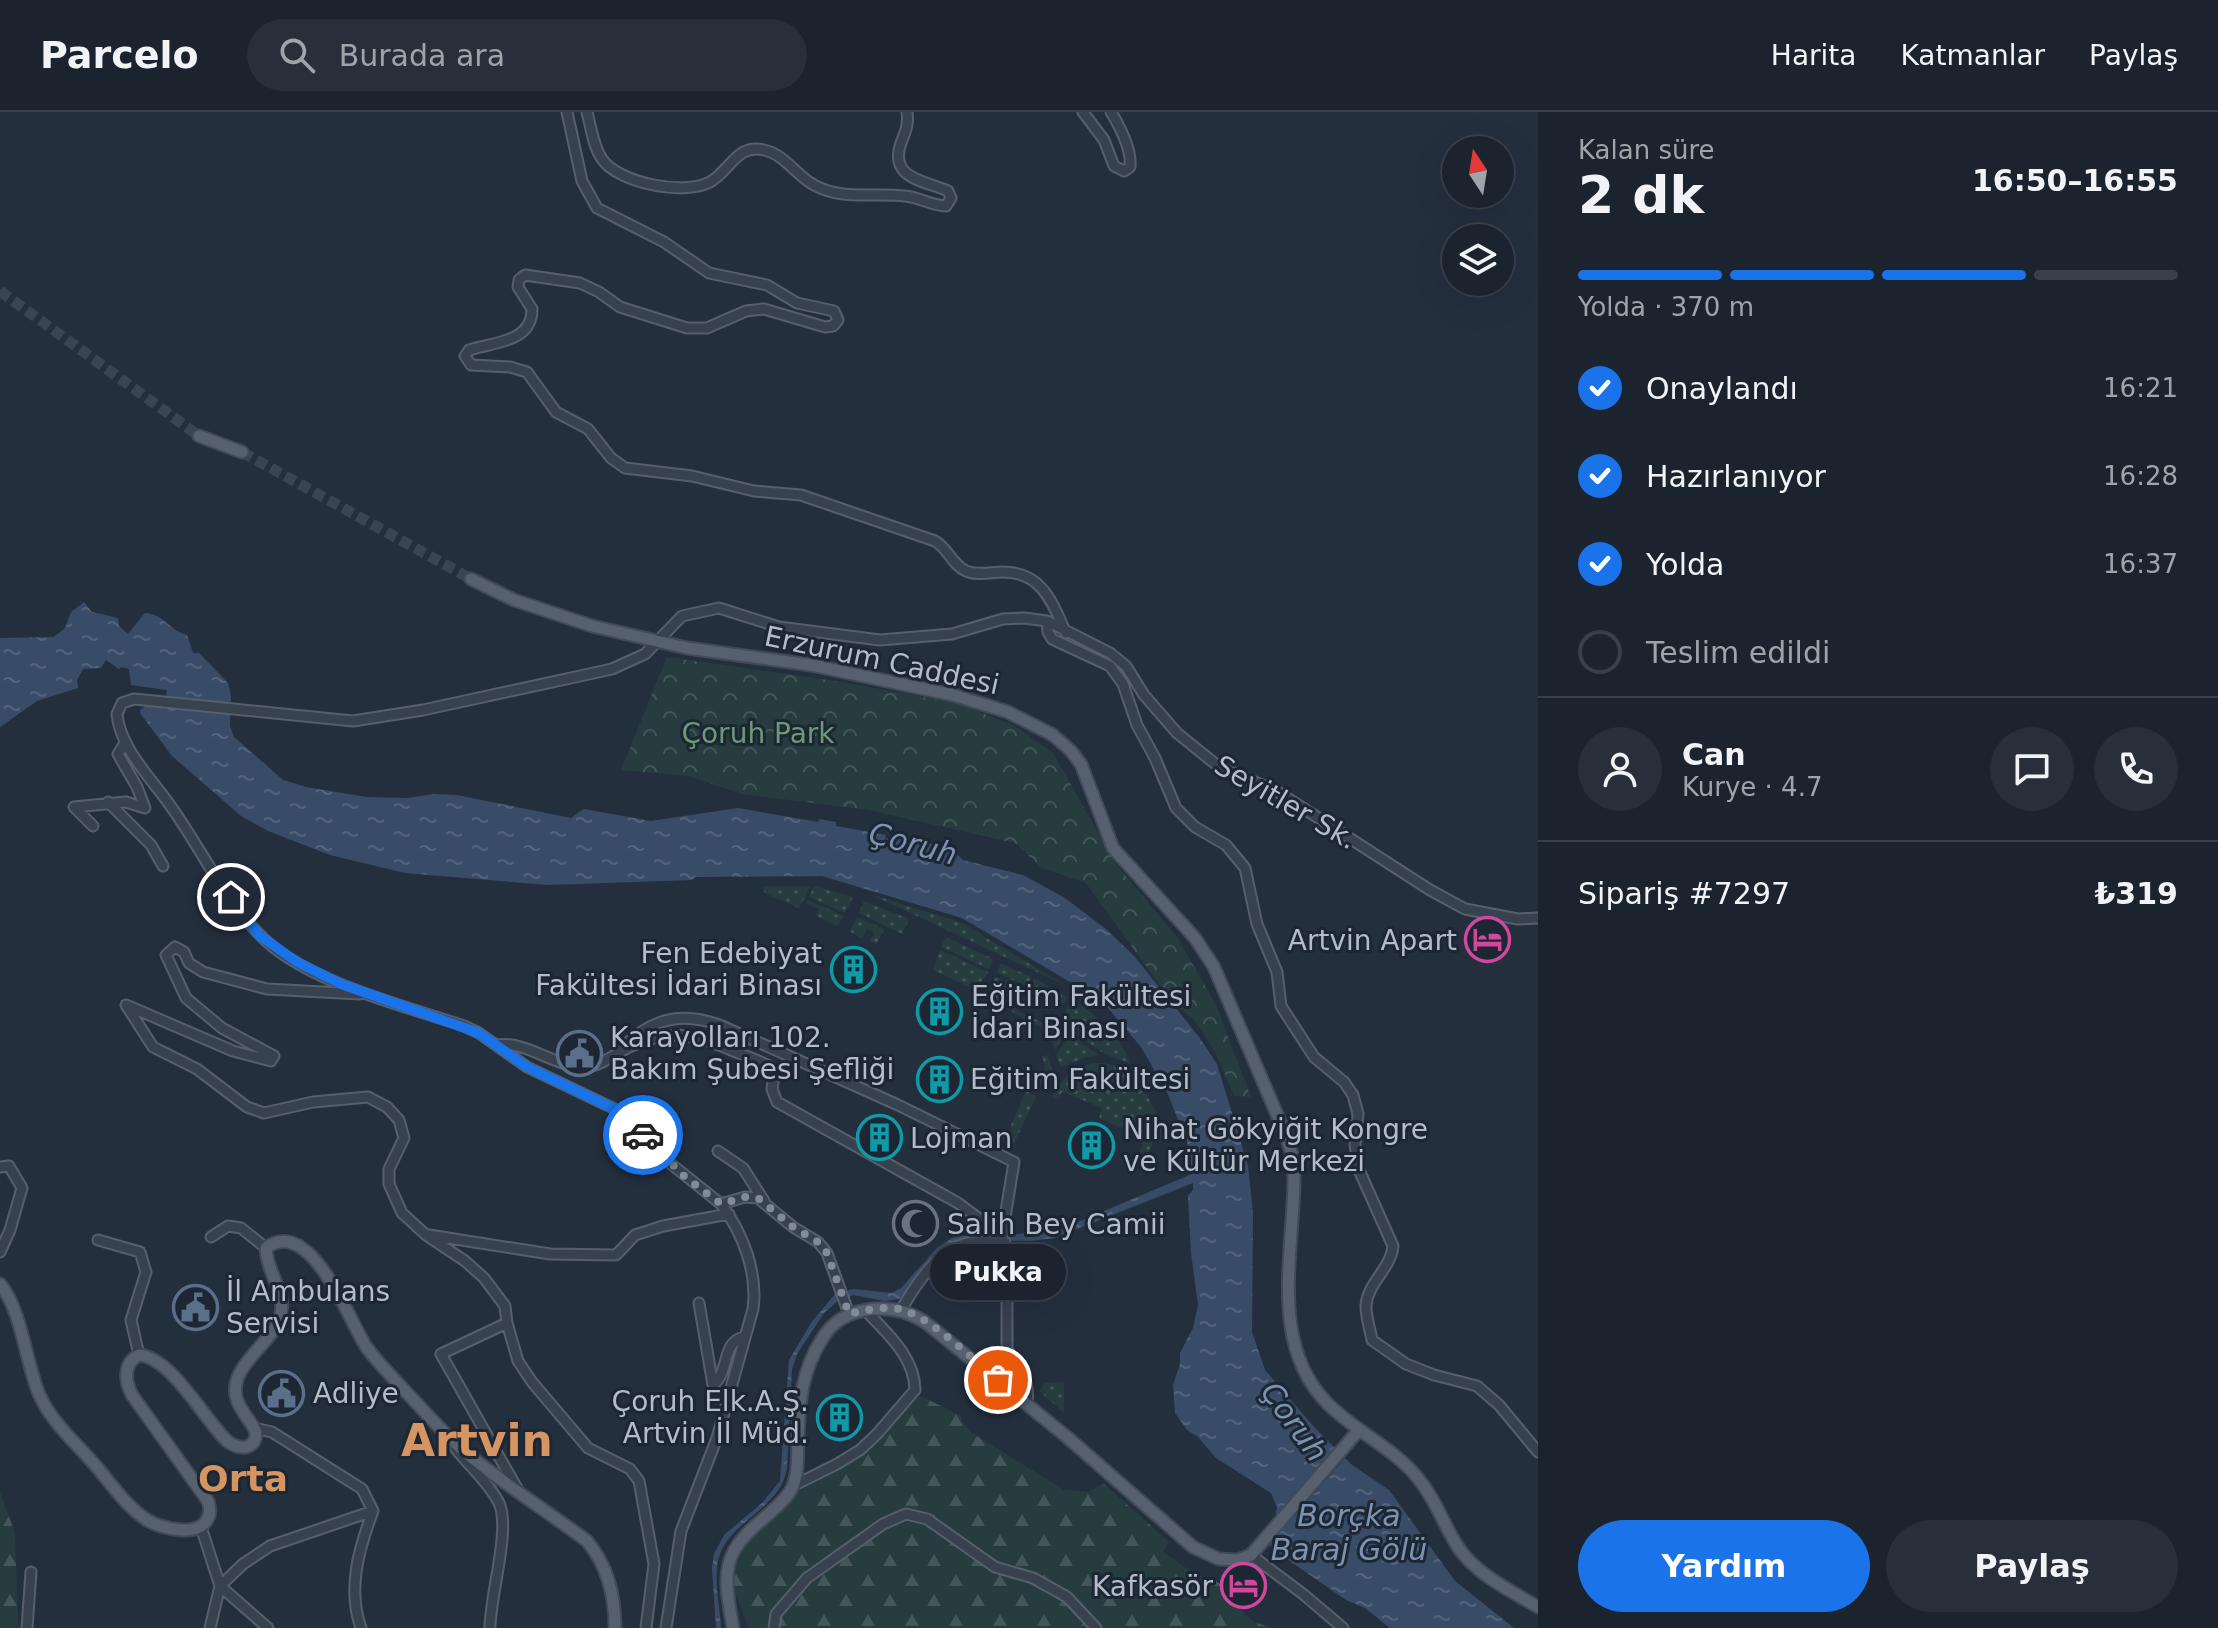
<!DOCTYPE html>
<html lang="tr">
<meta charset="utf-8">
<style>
:root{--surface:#1b232e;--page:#282f3a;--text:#f1f3f6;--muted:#a0a4aa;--line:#39404a;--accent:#1a73e8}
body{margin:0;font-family:"DejaVu Sans",sans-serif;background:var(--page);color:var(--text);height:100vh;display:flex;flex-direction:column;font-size:30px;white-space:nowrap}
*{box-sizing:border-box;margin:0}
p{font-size:26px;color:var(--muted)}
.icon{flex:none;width:44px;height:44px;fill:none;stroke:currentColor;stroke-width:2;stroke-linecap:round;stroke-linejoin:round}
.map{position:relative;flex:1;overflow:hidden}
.sheet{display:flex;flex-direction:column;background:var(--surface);width:680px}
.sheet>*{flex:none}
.needle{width:52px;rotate:348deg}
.fabs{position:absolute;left:1442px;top:24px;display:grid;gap:16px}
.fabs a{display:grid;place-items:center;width:72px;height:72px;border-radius:50%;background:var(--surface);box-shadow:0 8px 32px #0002,0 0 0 2px var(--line);font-size:40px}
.pin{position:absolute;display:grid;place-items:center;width:68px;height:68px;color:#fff;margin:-34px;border:4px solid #fff;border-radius:50%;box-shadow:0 2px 8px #0007}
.courier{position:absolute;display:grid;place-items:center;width:80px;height:80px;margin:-40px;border:6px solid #1a73e8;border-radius:50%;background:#fff;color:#222;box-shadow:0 2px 10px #0007}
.bubble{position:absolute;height:56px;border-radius:28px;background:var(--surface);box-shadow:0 8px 32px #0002,0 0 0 2px var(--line);font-size:26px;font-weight:700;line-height:56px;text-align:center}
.summary em{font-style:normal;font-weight:700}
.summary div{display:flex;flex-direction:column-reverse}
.summary{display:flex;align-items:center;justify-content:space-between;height:136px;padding:0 40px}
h1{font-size:52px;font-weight:700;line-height:60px}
.bar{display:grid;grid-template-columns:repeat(4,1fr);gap:12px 8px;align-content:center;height:96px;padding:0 40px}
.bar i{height:10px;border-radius:6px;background:var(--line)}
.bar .current{background:var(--accent)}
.bar p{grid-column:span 4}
.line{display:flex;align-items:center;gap:20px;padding:0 40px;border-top:2px solid var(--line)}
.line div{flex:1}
.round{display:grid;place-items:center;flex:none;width:84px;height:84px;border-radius:42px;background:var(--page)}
ol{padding:0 40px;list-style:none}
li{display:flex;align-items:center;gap:24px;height:88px}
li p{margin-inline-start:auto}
li .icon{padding:8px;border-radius:50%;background:var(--accent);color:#fff;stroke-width:4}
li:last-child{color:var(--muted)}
li i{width:44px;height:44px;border:4px solid var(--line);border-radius:50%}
.button{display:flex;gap:16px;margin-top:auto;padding:16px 40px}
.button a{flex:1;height:92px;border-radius:48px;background:var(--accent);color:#fff;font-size:32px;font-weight:700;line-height:92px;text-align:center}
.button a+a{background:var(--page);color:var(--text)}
header{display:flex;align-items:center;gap:48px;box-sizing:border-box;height:112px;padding:0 40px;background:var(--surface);border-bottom:2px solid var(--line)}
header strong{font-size:38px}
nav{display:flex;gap:44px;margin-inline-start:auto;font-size:28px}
.search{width:560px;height:72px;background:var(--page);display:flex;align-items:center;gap:20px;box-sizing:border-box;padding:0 28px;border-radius:44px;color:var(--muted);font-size:30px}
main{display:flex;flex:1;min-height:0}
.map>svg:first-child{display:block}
.grass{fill:url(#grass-dots)}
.forest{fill:url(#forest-firs)}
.park{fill:url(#park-crowns)}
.water{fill:url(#water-ripples)}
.pier{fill:#242f3e}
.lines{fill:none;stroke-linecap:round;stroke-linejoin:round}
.major-tunnel{stroke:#3a4453;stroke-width:11;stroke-dasharray:11 5.5;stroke-linecap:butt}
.minor-casing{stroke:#565f6c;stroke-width:13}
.major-casing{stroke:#414a57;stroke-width:15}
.minor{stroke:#38414e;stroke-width:9}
.major{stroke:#56606e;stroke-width:11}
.done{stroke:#828b98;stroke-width:8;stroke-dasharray:0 14.4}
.route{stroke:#1a73e8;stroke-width:10}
.labels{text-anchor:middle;stroke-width:6;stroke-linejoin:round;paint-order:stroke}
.street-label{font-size:28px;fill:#b4bcc9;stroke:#1d2633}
.park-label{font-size:28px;fill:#6b9a76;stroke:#1d2633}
.poi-label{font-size:28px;fill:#b4bcc9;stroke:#1d2633;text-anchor:start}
.water-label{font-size:30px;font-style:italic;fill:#7c92b1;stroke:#1d2633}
.district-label{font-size:36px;font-weight:bold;fill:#d59563;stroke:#1d2633}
.town-label{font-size:44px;font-weight:bold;fill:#d59563;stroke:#1d2633}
</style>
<header>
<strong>Parcelo</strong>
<div class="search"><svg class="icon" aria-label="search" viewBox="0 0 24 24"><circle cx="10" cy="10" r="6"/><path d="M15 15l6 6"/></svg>Burada ara</div>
<nav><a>Harita</a><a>Katmanlar</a><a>Paylaş</a></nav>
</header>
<main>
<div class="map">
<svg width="1538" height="1516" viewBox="0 0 1538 1516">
<defs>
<pattern id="grass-dots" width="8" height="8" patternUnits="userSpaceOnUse" patternTransform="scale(2)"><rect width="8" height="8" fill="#263c3f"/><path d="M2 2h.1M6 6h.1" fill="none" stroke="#435659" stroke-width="1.8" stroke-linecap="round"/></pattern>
<pattern id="forest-firs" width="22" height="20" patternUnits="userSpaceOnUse" patternTransform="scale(2)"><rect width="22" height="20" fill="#263c3f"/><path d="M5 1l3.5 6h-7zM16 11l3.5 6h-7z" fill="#435659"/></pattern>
<pattern id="park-crowns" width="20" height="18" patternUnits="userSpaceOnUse" patternTransform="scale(2)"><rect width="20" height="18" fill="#263c3f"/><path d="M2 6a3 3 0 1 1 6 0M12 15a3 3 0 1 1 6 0" fill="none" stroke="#435659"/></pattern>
<pattern id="water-ripples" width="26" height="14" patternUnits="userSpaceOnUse" patternTransform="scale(2)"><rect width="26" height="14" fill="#394c67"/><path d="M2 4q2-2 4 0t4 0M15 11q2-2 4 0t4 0" fill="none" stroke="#53647b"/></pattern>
</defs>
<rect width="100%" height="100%" fill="#242f3e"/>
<path class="grass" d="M763 774H811L799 796 765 781Z
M814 774 853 785 845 801 809 785Z
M872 783 960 810 1067 874Z
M808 788 844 804 837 814 816 804 819 797 806 791Z
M864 789 909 807 902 822 859 801Z
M857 805 884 817 877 832 870 829 874 821 867 817 862 826 850 820Z
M946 825 993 847 989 857 941 835Z
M940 838 988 860 980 872 973 870 968 874 933 858Z
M1001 851 1031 865 1027 874 997 861Z
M995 865 1025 877 1017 892 1002 886 998 894 991 890 988 883Z
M1034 866 1067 885 1064 892 1029 876Z
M1072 887C1095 902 1121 925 1130 951L1106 943 1061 911Z
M1003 890 1055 918 1058 915 1066 920 1055 938 1048 919 1012 900 1013 898 1002 893Z
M1070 923 1099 943 1084 946 1061 955 1056 943Z
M1048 943 1053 963 1049 972 1043 970 1038 980 1027 975 1032 965 1041 963 1045 954 1042 945Z
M1097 951C1134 949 1158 996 1165 1027L1151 1022 1150 1026 1154 1028 1147 1045 1140 1040 1144 1026 1099 1006 1102 996 1063 980 1058 988 1052 985C1062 965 1074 954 1097 951Z
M1026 979 1036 984 1014 1032 1001 1026 1005 1018H1009Z
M1064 1270V1301L1039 1279 1045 1271Z"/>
<path class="forest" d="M921 1284 959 1303 969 1319 1064 1378 1089 1380 1103 1371 1169 1430 1163 1440 1195 1462 1216 1469 1228 1477 1224 1483 1254 1510 1273 1516H749L732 1474 734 1459 747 1431 791 1390 797 1380 830 1363 865 1341 910 1288Z
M0 1380 15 1421 18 1514 27 1516H0Z"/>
<path class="park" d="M667 545 842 570 957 591 1015 614 1053 641 1116 752 1177 825 1216 893 1251 985 1234 984 1215 940 1195 909 1169 886 1086 771 1042 756 1015 731 869 698 742 682 689 664 621 658Z"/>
<path class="water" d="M84 490 92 500 118 506 119 514 128 522 145 501C164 502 170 519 187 523L193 541H199L228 571 231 584 230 614 234 625 283 668 306 675 367 685 407 686 435 682 457 683 571 706 584 697 651 709 738 696 818 710 819 707 836 710V714L886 723 885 726 898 729 899 726 949 735 963 748 1023 763 1065 786 1106 817 1135 845 1199 925 1217 952 1248 1054 1253 1102 1252 1220 1265 1258 1314 1315 1352 1353 1389 1378 1455 1469 1514 1516H1390L1365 1496 1346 1488 1274 1438 1270 1434 1277 1396 1271 1381 1216 1346 1198 1325 1187 1318 1175 1301 1173 1273 1180 1252V1241L1193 1216 1198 1193 1191 1141 1188 1084 1193 1078V1071L1054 1126 1030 1129 965 1127 945 1137 899 1187 885 1189 853 1183 838 1189 824 1201 797 1242 792 1257 787 1356C781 1396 734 1406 720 1442 712 1463 720 1494 721 1516H716L712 1456 714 1442 724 1423 762 1391 780 1369 789 1248 811 1211 835 1182 853 1177 892 1181 901 1176 937 1136 955 1124 1010 1123 1061 1117 1192 1062 1190 1038 1167 980 1141 935 1102 889 962 806 822 764 695 765 692 768 548 773 405 761 330 743 268 719 241 704 172 644 140 601V598L146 594 164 595 167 578 131 573 129 557 121 555 119 557 106 548 101 556 83 557 77 568 78 576 37 589 0 615V526L54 525 65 516 71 500Z"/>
<path class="pier" d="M1334 1336 1345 1346 1267 1435 1271 1409Z"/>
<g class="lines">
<path class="major-tunnel" d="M0 179 199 324
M242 340 471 467"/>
<defs>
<path id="minor" d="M567 0 582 69 597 96 664 130 709 161 767 173 797 191 834 199 838 208 833 214 825 215 764 197 746 199 707 216H687L620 195 599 180 580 171 525 163 519 168 518 175 532 197C532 231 493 230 469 238L465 244 471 253 510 255 527 260 556 300 588 317 611 346 625 356 692 364 754 379 801 383 935 429C948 436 952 453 966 459 977 464 991 460 1003 460 1042 460 1052 490 1066 521
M587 0C591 15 593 34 602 47 618 71 684 84 710 70 730 59 737 31 764 38 784 42 797 64 814 73 843 89 874 80 905 84 919 85 932 94 946 94L951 86 948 79C926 69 888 67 901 31 905 20 909 13 907 0
M1083 0 1104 28 1114 54 1124 59 1130 55C1132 37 1120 15 1111 0
M1047 509 1048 520 1052 527 1110 554 1123 572 1137 613 1155 646 1176 696 1195 715 1226 733 1245 756 1257 812 1277 860 1281 894 1314 945 1344 970 1353 983 1358 1002 1355 1033 1359 1058 1393 1134C1391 1157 1367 1171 1366 1194 1366 1206 1370 1217 1372 1228L1406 1252 1434 1263 1477 1274 1499 1293 1538 1340
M108 690 151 733 163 754
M93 714 74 695 126 690 145 696 137 675 118 642 125 631
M360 882 267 877 203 860 189 851 184 840 175 835 166 843 186 886 222 916 274 944 271 949 233 939 126 893 153 935 197 957 247 995 264 1001 313 990 368 985 387 995 399 1008 404 1026 389 1057V1072L402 1101 426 1123 465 1149 484 1166 505 1194 507 1211 518 1249 532 1270 588 1336 630 1357 639 1369 654 1452 646 1516
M496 933C527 928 553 955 585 955 601 954 615 942 629 935 669 917 690 921 729 937 742 943 756 947 769 954L774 963 772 977 777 990 958 1091 1002 1124 1007 1148V1236C1015 1262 1031 1261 1027 1292
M620 938C650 907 681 898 722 914L898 993 1014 1050 1002 1124
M718 1039 743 1056 764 1089
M0 1055 9 1054 22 1076 10 1118 0 1140
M721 1092 745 1085 758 1086 793 1115 818 1130 827 1141 849 1202
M429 1123 550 1142 616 1143 635 1123 663 1114 729 1102
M211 1125 228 1114 241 1116 266 1136
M98 1128 140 1140 146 1160 131 1208 139 1243
M699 1191 713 1273C730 1260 721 1230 744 1225
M901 1198C916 1172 937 1139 967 1131 979 1128 993 1130 1005 1130
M507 1211 441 1242 518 1378
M254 1316 272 1320 362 1377 373 1399C359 1436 347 1477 361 1516
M456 1337C470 1355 489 1371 499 1391 511 1417 490 1483 490 1516
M793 1374 837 1352 860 1338 877 1322 915 1278C915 1245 886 1220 865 1198
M201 1415 220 1474 210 1516
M1251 1443 1303 1482 1343 1516
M27 1516 31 1460
M268 1516 220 1474 243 1452 270 1434 373 1399
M666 1516 681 1419 717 1326 753 1197C758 1161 743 1121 721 1092L666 1048 619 999 527 955 479 921 464 914C403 893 304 870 259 822 224 786 201 737 172 696 153 668 120 637 117 602L122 591 134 587 353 609 423 598 612 557 645 542 682 504 719 496 779 515 880 528 952 522 1003 507 1024 506 1047 509 1110 541 1126 554 1144 583 1177 621 1218 654 1278 680 1430 778 1465 797 1518 807 1538 806
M774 1516 776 1502 807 1466 883 1412 906 1402 927 1407 995 1455 1033 1466 1067 1485 1096 1516"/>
<path id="major" d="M199 324 242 340
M471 467 514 488 592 514 687 536 811 553 953 583 1008 600 1053 623 1071 639 1081 652 1113 736 1195 826 1214 855 1287 1026 1292 1043 1294 1065C1294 1139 1268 1233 1328 1292 1355 1319 1393 1336 1417 1365 1436 1387 1444 1415 1460 1438 1479 1464 1511 1479 1538 1495
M0 1172C22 1199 25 1248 39 1282 51 1310 76 1331 96 1354 112 1373 126 1394 147 1408 157 1414 170 1417 182 1418 202 1419 214 1408 208 1389L132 1283C124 1268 124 1250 139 1243 171 1245 204 1307 227 1329 239 1338 256 1339 256 1320 251 1309 241 1300 237 1288 226 1254 274 1232 281 1202 286 1181 266 1158 266 1136 311 1102 350 1211 367 1236 379 1252 394 1267 408 1282 426 1301 443 1321 464 1339 502 1371 547 1399 587 1429 608 1454 615 1484 615 1516
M733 1516C724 1464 719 1443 763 1407 773 1398 786 1388 792 1376 799 1361 797 1343 798 1327 799 1290 802 1258 822 1227 831 1212 843 1203 861 1199 885 1194 904 1197 925 1210L1067 1325 1193 1435 1219 1447 1238 1448 1251 1443 1358 1319"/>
</defs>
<use href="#minor" class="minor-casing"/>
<use href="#major" class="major-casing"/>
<use href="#minor" class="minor"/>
<use href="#major" class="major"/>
</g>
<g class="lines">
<path class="done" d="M643 1023 684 1064 721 1092 745 1085 758 1086 793 1115 818 1130 827 1141 849 1202C865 1198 884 1194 900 1197 931 1205 972 1247 998 1268"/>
<path class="route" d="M231 785 259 823 297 850 341 872 479 921 527 955 619 999 643 1023"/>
</g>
<defs>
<symbol id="hotel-ring" viewBox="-11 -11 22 22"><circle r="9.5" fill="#1d2633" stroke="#d1479c" stroke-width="1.5"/><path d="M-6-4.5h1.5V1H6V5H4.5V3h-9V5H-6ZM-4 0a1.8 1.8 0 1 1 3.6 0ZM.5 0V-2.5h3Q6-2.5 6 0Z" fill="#d1479c"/></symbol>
<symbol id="building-ring" viewBox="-11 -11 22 22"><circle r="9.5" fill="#1d2633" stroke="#0f9aa8" stroke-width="1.5"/><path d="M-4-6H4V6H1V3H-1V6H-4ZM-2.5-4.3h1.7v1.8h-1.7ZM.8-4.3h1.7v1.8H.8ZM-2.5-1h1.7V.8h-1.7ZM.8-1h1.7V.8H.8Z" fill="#0f9aa8"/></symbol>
<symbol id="civic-ring" viewBox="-11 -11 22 22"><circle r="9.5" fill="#1d2633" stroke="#5c6f8a" stroke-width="1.5"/><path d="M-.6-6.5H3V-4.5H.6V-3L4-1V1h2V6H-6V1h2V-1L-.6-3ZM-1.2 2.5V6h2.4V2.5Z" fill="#5c6f8a"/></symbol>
<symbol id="mosque-ring" viewBox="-11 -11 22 22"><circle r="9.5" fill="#1d2633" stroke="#6b7280" stroke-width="1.5"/><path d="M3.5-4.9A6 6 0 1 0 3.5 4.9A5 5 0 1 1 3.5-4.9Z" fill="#6b7280"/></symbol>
</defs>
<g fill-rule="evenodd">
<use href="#hotel-ring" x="1462" y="802" width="51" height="51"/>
<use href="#building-ring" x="828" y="832" width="51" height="51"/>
<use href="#building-ring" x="914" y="874" width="51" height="51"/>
<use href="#civic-ring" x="554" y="916" width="51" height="51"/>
<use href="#building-ring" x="914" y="942" width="51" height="51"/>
<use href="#building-ring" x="854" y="1000" width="51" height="51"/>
<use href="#building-ring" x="1066" y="1008" width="51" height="51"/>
<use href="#mosque-ring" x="890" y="1086" width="51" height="51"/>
<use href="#civic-ring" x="170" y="1170" width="51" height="51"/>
<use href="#civic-ring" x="256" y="1256" width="51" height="51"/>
<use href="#building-ring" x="814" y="1280" width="51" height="51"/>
<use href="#hotel-ring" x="1218" y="1448" width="51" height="51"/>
</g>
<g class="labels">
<g class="street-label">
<text transform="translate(882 548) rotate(12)" y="10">Erzurum Caddesi</text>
<text transform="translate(1286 690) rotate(30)" y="10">Seyitler Sk.</text>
</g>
<g class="park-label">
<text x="758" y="631">Çoruh Park</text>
</g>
<g class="poi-label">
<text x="1457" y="838" text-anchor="end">Artvin Apart</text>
<text x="822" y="851" text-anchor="end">Fen Edebiyat<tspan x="822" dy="32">Fakültesi İdari Binası</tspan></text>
<text x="971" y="894">Eğitim Fakültesi<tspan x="971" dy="32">İdari Binası</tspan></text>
<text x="610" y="935">Karayolları 102.<tspan x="610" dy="32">Bakım Şubesi Şefliği</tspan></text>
<text x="970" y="977">Eğitim Fakültesi</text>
<text x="1123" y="1027">Nihat Gökyiğit Kongre<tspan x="1123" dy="32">ve Kültür Merkezi</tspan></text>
<text x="910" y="1036">Lojman</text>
<text x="947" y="1122">Salih Bey Camii</text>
<text x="226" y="1189">İl Ambulans<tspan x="226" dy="32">Servisi</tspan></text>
<text x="313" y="1291">Adliye</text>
<text x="809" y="1299" text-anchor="end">Çoruh Elk.A.Ş.<tspan x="809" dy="32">Artvin İl Müd.</tspan></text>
<text x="1213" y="1484" text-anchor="end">Kafkasör</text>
</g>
<g class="water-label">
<text transform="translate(913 732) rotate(15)" y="10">Çoruh</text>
<text transform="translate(1294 1310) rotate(54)" y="10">Çoruh</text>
<text x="1349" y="1414">Borçka<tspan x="1349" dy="34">Baraj Gölü</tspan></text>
</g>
<g class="district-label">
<text x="243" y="1379">Orta</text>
</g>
<g class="town-label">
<text x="477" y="1344">Artvin</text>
</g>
</g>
</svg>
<div class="fabs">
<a><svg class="needle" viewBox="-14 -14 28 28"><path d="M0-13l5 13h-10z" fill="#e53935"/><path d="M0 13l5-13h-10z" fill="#a0a4aa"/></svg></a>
<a><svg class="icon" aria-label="layers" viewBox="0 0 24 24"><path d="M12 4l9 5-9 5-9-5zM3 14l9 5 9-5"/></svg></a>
</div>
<div class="pin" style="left:998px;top:1268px;background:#ea580c"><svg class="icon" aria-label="bag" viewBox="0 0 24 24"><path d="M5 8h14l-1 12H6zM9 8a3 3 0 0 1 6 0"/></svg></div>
<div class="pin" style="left:231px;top:785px;background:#1f2937"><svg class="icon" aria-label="home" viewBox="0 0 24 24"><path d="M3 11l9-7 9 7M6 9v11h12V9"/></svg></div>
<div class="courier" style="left:643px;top:1023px"><svg class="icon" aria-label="car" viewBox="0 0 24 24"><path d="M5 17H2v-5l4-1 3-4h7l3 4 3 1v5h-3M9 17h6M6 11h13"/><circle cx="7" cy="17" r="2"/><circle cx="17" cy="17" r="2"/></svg></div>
<div class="bubble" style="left:930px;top:1132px;width:136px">Pukka</div>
</div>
<section class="sheet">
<div class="summary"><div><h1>2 dk</h1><p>Kalan süre</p></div><em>16:50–16:55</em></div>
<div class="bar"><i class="current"></i><i class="current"></i><i class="current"></i><i></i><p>Yolda · 370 m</p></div>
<ol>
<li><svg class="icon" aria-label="check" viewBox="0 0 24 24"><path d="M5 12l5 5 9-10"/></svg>Onaylandı<p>16:21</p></li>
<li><svg class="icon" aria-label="check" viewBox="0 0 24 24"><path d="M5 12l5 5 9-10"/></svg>Hazırlanıyor<p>16:28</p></li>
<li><svg class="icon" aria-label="check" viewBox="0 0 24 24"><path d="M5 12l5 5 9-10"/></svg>Yolda<p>16:37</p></li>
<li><i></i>Teslim edildi</li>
</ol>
<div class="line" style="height:144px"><a class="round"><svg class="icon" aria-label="person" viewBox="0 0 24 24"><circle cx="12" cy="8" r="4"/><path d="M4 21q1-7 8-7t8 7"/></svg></a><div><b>Can</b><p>Kurye · 4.7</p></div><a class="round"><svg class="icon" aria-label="chat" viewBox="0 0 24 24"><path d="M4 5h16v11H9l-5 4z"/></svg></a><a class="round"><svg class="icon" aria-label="phone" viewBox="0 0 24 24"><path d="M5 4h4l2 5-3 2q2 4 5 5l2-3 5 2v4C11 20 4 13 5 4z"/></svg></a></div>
<div class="line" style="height:104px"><div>Sipariş #7297</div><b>₺319</b></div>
<div class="button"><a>Yardım</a><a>Paylaş</a></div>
</section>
</main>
